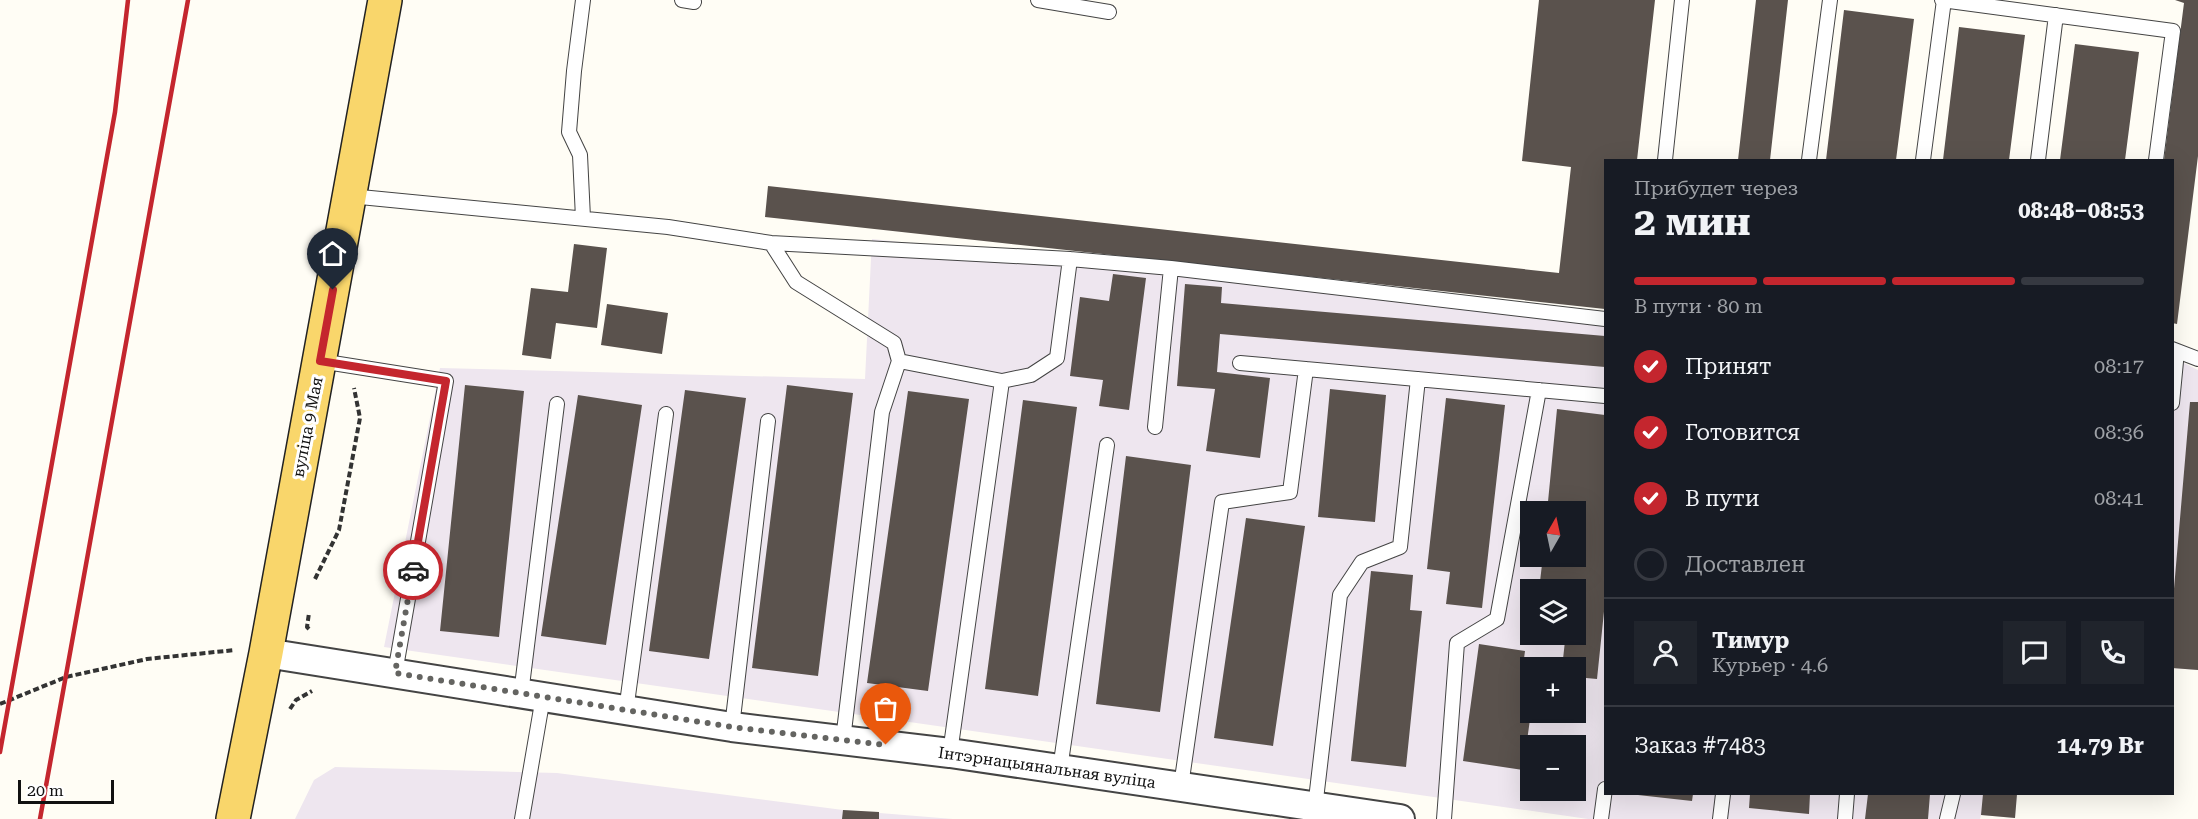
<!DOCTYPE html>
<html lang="ru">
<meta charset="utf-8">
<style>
:root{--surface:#171b24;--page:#20242c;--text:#f1f3f6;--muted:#9ea1a6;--line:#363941;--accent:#c4262e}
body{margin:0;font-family:"Roboto Serif",serif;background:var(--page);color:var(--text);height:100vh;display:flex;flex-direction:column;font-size:22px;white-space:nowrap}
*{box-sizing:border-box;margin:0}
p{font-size:20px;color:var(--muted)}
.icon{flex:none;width:33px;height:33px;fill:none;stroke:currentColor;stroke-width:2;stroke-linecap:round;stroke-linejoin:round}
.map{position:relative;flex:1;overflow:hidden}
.panel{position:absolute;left:1604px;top:159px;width:570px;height:636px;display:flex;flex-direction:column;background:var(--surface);border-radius:0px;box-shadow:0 6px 24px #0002}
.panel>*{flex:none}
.needle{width:39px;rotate:9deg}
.controls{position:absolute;left:1520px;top:501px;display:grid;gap:12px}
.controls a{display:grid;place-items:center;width:66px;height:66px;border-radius:0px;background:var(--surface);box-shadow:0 6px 24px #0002;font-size:30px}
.scale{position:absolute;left:18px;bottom:15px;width:96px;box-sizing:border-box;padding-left:6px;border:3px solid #111;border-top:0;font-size:16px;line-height:21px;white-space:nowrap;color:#111;-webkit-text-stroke:4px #fff;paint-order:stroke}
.pin{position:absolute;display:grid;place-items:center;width:51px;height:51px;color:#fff;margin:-62px -26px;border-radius:50% 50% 50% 0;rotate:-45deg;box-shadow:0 0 6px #0007}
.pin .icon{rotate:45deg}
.courier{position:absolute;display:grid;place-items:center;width:60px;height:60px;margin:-30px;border:4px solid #c4262e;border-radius:50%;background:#fff;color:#222;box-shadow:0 2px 8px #0007}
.summary em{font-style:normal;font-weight:700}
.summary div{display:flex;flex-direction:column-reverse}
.summary{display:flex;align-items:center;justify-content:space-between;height:102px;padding:0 30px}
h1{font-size:39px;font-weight:700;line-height:45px}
.bar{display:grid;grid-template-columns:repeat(4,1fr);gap:9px 6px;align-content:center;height:72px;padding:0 30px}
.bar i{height:8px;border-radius:4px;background:var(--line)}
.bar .current{background:var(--accent)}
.bar p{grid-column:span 4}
.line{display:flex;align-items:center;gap:15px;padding:0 30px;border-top:2px solid var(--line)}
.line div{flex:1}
.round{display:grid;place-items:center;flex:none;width:63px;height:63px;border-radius:0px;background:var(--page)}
ol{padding:0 30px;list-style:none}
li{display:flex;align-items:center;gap:18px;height:66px}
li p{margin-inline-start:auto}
li .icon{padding:6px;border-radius:50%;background:var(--accent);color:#fff;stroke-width:4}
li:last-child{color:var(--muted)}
li i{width:33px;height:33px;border:3px solid var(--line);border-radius:50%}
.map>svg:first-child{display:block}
.industrial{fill:#eee6ef;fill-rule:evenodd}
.building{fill:#5a524d}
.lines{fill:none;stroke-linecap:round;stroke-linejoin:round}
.lane-casing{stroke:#444;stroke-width:16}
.street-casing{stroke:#444;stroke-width:32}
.primary-casing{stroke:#222;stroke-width:36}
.path{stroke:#333;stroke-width:4;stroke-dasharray:6 3;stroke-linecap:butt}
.lane{stroke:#fff;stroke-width:14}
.street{stroke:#fff;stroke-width:28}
.primary{stroke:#f9d66b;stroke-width:33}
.rail{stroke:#c4262e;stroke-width:4.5}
.done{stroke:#646461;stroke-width:6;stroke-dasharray:0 10.8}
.route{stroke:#c4262e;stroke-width:8}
.labels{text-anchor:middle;stroke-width:6;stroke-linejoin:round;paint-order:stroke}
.street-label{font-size:16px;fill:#111;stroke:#fff}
</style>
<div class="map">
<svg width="2198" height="819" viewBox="0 0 2198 819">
<rect width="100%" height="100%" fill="#fffdf5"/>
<path class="industrial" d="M872 239 1605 315V794H2017L2015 818 1981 815 1980 819H1588L384 647 440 368 865 379ZM1530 512H1575V556H1530ZM1530 590H1575V634H1530ZM1530 668H1575V712H1530ZM1530 746H1575V790H1530Z
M2172 357 2198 370V670L2172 668Z
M335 767 557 773 843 810 953 819H295L314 780Z"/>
<path class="building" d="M1539 0H1655L1637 160H1605V309L765 217 768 186 1559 273 1571 167 1522 161Z
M1756 0H1788L1770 160H1738Z
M2175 0H2198V156L2177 324 2172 323V160H2164L2184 3Z
M1844 10 1914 19 1896 160H1826Z
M1959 27 2025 35 2009 160H1943Z
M2075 44 2139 52 2125 160H2060Z
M574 244 607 248 597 328 556 323 551 359 522 355 531 288 568 292Z
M1113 274 1146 278 1129 410 1099 406 1103 380 1070 376 1080 297 1109 301Z
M1185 284 1222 287 1221 303 1605 336V367L1220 334 1217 372 1270 378 1260 458 1206 451 1215 389 1177 386Z
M607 304 668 313 662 354 601 345Z
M465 385 524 391 499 637 440 631Z
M787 385 853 393 818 676 752 668Z
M1330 389 1386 395 1375 522 1318 517Z
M685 390 746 398 709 659 649 651Z
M908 391 969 399 928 691 867 683Z
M578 395 642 405 606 645 541 636Z
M1446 398 1505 405 1482 608 1446 604 1450 572 1427 569Z
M1023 400 1077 407 1038 696 985 689Z
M2190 402H2198V670L2172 668V612Z
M1557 409 1605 415V602L1597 679 1575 677V668H1562L1565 641 1534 638 1535 634H1575V590H1539L1543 556H1575V512H1547Z
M1126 456 1191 465 1160 712 1096 704Z
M1246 518 1305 526 1273 746 1214 738Z
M1371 571 1413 575 1410 610 1422 611 1406 767 1351 761Z
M1479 644 1525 651 1522 674 1530 675 1531 712 1523 770 1463 761Z
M1638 794H1693L1692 801 1638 795Z
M1750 794H1810L1809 814 1749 808Z
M1868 794H1930L1928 819H1865Z
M1983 794H2017L2015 818 1981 815Z
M843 810 879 812V819H842Z"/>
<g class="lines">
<defs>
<path id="lane" d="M682 0 694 2
M1038 0 1109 12
M1942 0 2173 31 2156 160
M1665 160 1682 0
M1809 160 1830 0
M1923 160 1944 0
M2038 160 2056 15
M350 196 668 227 771 243 1070 259 1171 268 1605 319
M583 218 580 155 569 132 574 71 583 0
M771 243 796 282 894 343 899 361 882 412 843 740
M2172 349 2198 359
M320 361 446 381 395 673
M899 361 1002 381
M1240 363 1605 396
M2172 403 2177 351
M1155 427 1171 268
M521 694 557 404
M626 711 666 414
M732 727 768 421
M950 753 1002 381 1031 375 1057 358 1070 259
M1060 769 1107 445
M1181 786 1222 502 1290 492 1306 369
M1315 808 1340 595 1362 562 1400 547 1418 379
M522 819 543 697
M1444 819 1457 643 1497 619 1539 390
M1601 819 1605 789
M1720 819 1723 794
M1845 819 1847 794
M1947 819 1953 794"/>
<path id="street" d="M266 653 732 727 950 753 1400 819"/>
<path id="primary" d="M233 819 266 653 385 0"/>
</defs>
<use href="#lane" class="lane-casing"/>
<use href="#street" class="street-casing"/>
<use href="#primary" class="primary-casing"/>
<path class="path" d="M315 579 339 530 360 418 354 388
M309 629 307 627 309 613
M0 704 66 677 147 659 235 650
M290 709 296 700 312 691"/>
<use href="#lane" class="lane"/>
<use href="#street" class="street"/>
<use href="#primary" class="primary"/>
<path class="rail" d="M0 752 115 112 128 0
M40 819 188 0"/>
</g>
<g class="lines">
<path class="done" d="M413 570 395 673 732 727 886 745"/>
<path class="route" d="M333 290 320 361 446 381 413 570"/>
</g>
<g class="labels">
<g class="street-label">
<text transform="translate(307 427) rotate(-79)" y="6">вуліца 9 Мая</text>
<text transform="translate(1047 767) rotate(8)" y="6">Інтэрнацыянальная вуліца</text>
</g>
</g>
</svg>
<div class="controls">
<a><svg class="needle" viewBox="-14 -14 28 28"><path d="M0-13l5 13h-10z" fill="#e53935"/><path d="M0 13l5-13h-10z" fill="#9ea1a6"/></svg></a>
<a><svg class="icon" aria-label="layers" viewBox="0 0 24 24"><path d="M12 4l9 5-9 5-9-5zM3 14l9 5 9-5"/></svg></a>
<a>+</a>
<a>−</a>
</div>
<div class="scale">20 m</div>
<div class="pin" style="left:886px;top:745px;background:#ea580c"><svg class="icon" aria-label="bag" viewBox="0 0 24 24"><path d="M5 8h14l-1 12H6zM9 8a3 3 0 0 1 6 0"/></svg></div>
<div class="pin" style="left:333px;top:290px;background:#1f2937"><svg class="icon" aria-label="home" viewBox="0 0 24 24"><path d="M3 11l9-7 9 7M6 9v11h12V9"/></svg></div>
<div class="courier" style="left:413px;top:570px"><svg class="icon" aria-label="car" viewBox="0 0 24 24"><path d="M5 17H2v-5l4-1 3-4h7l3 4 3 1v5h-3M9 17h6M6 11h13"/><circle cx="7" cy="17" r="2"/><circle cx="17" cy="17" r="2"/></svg></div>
<section class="panel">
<div class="summary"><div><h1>2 мин</h1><p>Прибудет через</p></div><em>08:48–08:53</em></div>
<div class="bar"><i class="current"></i><i class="current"></i><i class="current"></i><i></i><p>В пути · 80 m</p></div>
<ol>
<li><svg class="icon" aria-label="check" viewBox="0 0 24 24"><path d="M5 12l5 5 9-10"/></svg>Принят<p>08:17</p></li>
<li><svg class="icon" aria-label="check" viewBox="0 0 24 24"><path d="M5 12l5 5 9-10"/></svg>Готовится<p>08:36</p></li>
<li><svg class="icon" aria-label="check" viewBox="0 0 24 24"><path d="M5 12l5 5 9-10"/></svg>В пути<p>08:41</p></li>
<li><i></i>Доставлен</li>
</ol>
<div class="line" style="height:108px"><a class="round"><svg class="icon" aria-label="person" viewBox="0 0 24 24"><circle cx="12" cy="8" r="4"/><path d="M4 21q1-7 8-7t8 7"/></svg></a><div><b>Тимур</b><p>Курьер · 4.6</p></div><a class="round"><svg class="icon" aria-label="chat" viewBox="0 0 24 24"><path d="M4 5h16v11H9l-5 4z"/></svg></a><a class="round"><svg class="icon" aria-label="phone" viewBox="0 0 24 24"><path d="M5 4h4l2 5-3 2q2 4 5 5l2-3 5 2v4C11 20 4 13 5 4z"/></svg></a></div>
<div class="line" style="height:78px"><div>Заказ #7483</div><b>14.79 Br</b></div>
</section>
</div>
